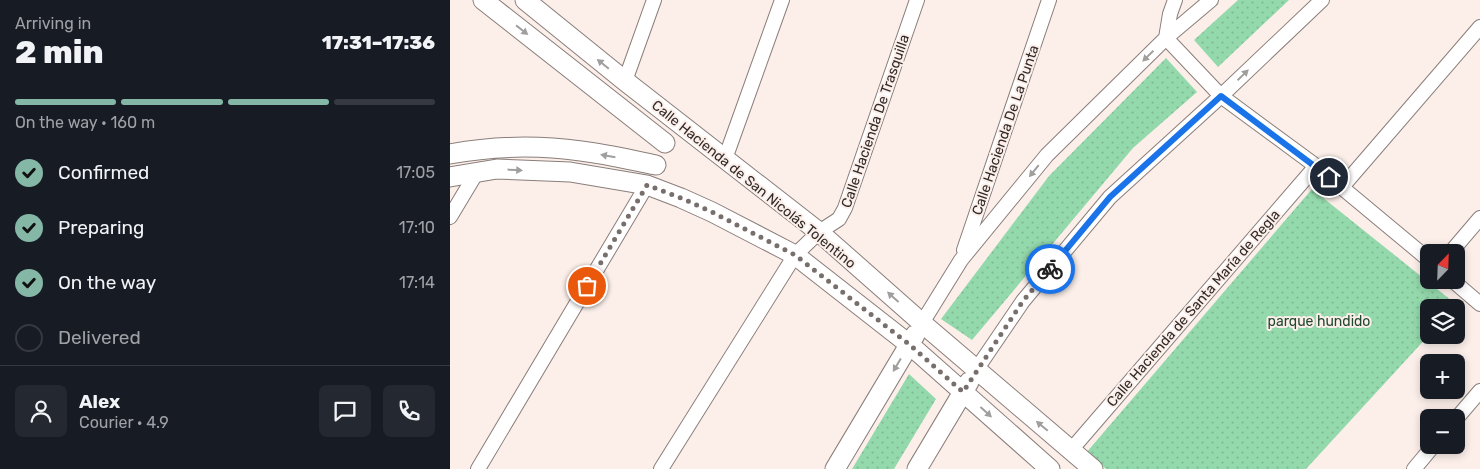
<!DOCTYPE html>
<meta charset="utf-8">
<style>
:root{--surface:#171b24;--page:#242831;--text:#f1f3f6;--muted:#9ea1a6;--line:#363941;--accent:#85b7a7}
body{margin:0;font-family:Rubik,sans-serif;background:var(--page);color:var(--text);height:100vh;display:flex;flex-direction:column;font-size:19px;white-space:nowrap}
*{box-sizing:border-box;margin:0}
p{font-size:16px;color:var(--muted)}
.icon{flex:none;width:28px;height:28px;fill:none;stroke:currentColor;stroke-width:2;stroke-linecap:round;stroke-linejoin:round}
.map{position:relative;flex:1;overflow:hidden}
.drawer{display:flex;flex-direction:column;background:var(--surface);width:450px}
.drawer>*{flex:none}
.needle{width:32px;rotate:23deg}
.tools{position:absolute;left:970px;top:244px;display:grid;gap:10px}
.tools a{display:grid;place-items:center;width:45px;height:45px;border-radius:8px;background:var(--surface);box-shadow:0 2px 8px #0003;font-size:25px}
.pin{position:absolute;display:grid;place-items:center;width:42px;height:42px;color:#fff;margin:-21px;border:2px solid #fff;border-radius:50%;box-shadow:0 1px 5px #0007}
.courier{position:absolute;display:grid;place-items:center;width:50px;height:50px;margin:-25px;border:4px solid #1a73e8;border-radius:50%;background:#fff;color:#222;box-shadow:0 1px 6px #0007}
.head em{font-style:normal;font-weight:800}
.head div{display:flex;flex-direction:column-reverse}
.head{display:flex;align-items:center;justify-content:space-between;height:85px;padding:0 15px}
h1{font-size:32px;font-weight:800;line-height:38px}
.bar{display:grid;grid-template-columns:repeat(4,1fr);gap:8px 5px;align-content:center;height:60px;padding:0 15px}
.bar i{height:6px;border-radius:4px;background:var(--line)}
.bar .active{background:var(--accent)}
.bar p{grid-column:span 4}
.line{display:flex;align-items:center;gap:12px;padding:0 15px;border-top:1px solid var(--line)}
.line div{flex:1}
.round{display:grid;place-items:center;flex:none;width:52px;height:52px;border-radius:8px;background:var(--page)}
ol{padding:0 15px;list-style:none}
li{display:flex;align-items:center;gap:15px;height:55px}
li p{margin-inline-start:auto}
li .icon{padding:5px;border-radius:50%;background:var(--accent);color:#111;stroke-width:4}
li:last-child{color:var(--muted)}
li i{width:28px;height:28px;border:2px solid var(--line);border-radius:50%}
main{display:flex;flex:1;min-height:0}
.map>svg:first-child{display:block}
.park{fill:url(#park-dots)}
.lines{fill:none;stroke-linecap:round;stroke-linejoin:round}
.street-casing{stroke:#8a7e7a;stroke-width:16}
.secondary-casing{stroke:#8a7e7a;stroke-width:21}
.street{stroke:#fff;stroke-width:14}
.secondary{stroke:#fff;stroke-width:19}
.oneway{fill:#a19f9e}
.done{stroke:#776f6c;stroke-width:5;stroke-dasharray:0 9}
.route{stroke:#1a73e8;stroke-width:6}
.labels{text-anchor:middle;stroke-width:4;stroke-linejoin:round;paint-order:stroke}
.street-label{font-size:14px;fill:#2f2a28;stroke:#fcefea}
.park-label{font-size:14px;fill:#204830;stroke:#fcefea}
</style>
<main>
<section class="drawer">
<div class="head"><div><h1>2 min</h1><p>Arriving in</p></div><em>17:31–17:36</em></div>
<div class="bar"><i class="active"></i><i class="active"></i><i class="active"></i><i></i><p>On the way · 160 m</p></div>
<ol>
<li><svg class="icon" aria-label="check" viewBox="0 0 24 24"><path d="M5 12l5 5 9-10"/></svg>Confirmed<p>17:05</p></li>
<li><svg class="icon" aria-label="check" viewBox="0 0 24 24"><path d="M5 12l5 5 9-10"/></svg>Preparing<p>17:10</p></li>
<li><svg class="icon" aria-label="check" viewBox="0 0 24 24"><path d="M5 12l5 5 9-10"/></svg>On the way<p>17:14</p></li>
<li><i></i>Delivered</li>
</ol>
<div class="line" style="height:90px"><a class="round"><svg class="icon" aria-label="person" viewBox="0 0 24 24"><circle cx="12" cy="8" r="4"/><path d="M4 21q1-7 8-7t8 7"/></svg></a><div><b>Alex</b><p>Courier · 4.9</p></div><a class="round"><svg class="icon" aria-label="chat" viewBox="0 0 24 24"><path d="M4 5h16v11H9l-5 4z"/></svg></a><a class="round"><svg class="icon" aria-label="phone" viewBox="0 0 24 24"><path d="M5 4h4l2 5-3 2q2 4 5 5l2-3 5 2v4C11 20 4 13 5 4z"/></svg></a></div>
</section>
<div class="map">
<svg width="1030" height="469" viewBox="0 0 1030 469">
<defs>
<pattern id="park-dots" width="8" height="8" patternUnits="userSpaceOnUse" patternTransform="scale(1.25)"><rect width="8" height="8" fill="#94d9ac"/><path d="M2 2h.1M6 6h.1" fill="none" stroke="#80ba94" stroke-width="1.8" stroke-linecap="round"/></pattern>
</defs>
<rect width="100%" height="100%" fill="#fcefea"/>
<path class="park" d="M788 0H839L768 67 744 40Z
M716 58 747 92 683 148 522 340 491 319 599 176Z
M862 189 1007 305 1004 307 979 308V335L856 469H656L636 453Z
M459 374 486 399 444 469H402Z"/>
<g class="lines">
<defs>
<path id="street" d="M725 0 720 14 716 38 771 96 866 166 979 260
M175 81 204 0
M275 159 332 0
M892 187 1030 27
M0 217 27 172
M514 250 599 0
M1001 252 1030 218
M1002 280 1030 304
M472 323 511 260 597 155 716 38 761 0
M526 370 573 301 660 197 771 96 872 0
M1006 419 1030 391
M621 450 866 166
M28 469 197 185
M211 469 345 255 369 232 389 219 395 208 467 0
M964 469 984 445"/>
<path id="secondary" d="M33 0 215 143
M75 0 175 81 369 232 472 323 643 469
M0 154C43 146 87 145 131 151 156 154 181 160 206 165
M0 177 47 169 120 172 197 185 231 198 262 212 345 255 460 345 600 469
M385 469 465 335
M467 469 519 382"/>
</defs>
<use href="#street" class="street-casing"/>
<use href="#secondary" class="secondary-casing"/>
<use href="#street" class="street"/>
<use href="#secondary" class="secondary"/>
</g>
<defs><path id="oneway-solid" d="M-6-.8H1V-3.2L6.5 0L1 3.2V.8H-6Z" transform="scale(1.25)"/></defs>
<g class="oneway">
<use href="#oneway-solid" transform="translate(72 30) rotate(38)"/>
<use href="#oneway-solid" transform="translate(698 56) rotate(136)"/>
<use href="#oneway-solid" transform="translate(153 64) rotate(-141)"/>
<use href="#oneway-solid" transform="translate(793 75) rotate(-44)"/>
<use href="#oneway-solid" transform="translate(158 156) rotate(-170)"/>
<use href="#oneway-solid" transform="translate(65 170) rotate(3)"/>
<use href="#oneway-solid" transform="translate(584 171) rotate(129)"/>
<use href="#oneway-solid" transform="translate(443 297) rotate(-138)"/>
<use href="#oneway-solid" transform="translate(447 365) rotate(121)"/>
<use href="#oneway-solid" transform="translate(536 412) rotate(42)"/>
<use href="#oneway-solid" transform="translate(592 426) rotate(-140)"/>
</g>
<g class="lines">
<path class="done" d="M137 286 197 185 231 198 262 212 345 255 460 345 513 392 573 301 600 269"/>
<path class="route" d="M600 269 660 197 771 96 879 177"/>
</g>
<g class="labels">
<g class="street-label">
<text transform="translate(425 121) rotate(-71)" y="5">Calle Hacienda De Trasquilla</text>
<text transform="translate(555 130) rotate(-71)" y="5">Calle Hacienda De La Punta</text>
<text transform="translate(304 184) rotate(39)" y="5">Calle Hacienda de San Nicolás Tolentino</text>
<text transform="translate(743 308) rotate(-49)" y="5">Calle Hacienda de Santa María de Regla</text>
</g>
<g class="park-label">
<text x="869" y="326">parque hundido</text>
</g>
</g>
</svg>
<div class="tools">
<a><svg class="needle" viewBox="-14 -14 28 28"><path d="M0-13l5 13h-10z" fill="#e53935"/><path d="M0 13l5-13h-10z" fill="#9ea1a6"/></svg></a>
<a><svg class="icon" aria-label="layers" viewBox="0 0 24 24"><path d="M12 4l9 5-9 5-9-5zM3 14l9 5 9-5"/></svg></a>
<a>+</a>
<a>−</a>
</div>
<div class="pin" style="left:137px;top:286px;background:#ea580c"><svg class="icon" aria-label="bag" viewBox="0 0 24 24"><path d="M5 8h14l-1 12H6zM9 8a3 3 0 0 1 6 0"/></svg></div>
<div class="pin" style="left:879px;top:177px;background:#1f2937"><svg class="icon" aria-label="home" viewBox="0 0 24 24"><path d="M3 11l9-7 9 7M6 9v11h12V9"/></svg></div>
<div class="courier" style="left:600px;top:269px"><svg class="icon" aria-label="bike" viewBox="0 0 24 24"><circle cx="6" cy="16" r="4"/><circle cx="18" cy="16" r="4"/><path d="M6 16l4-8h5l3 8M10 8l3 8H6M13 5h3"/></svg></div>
</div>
</main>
